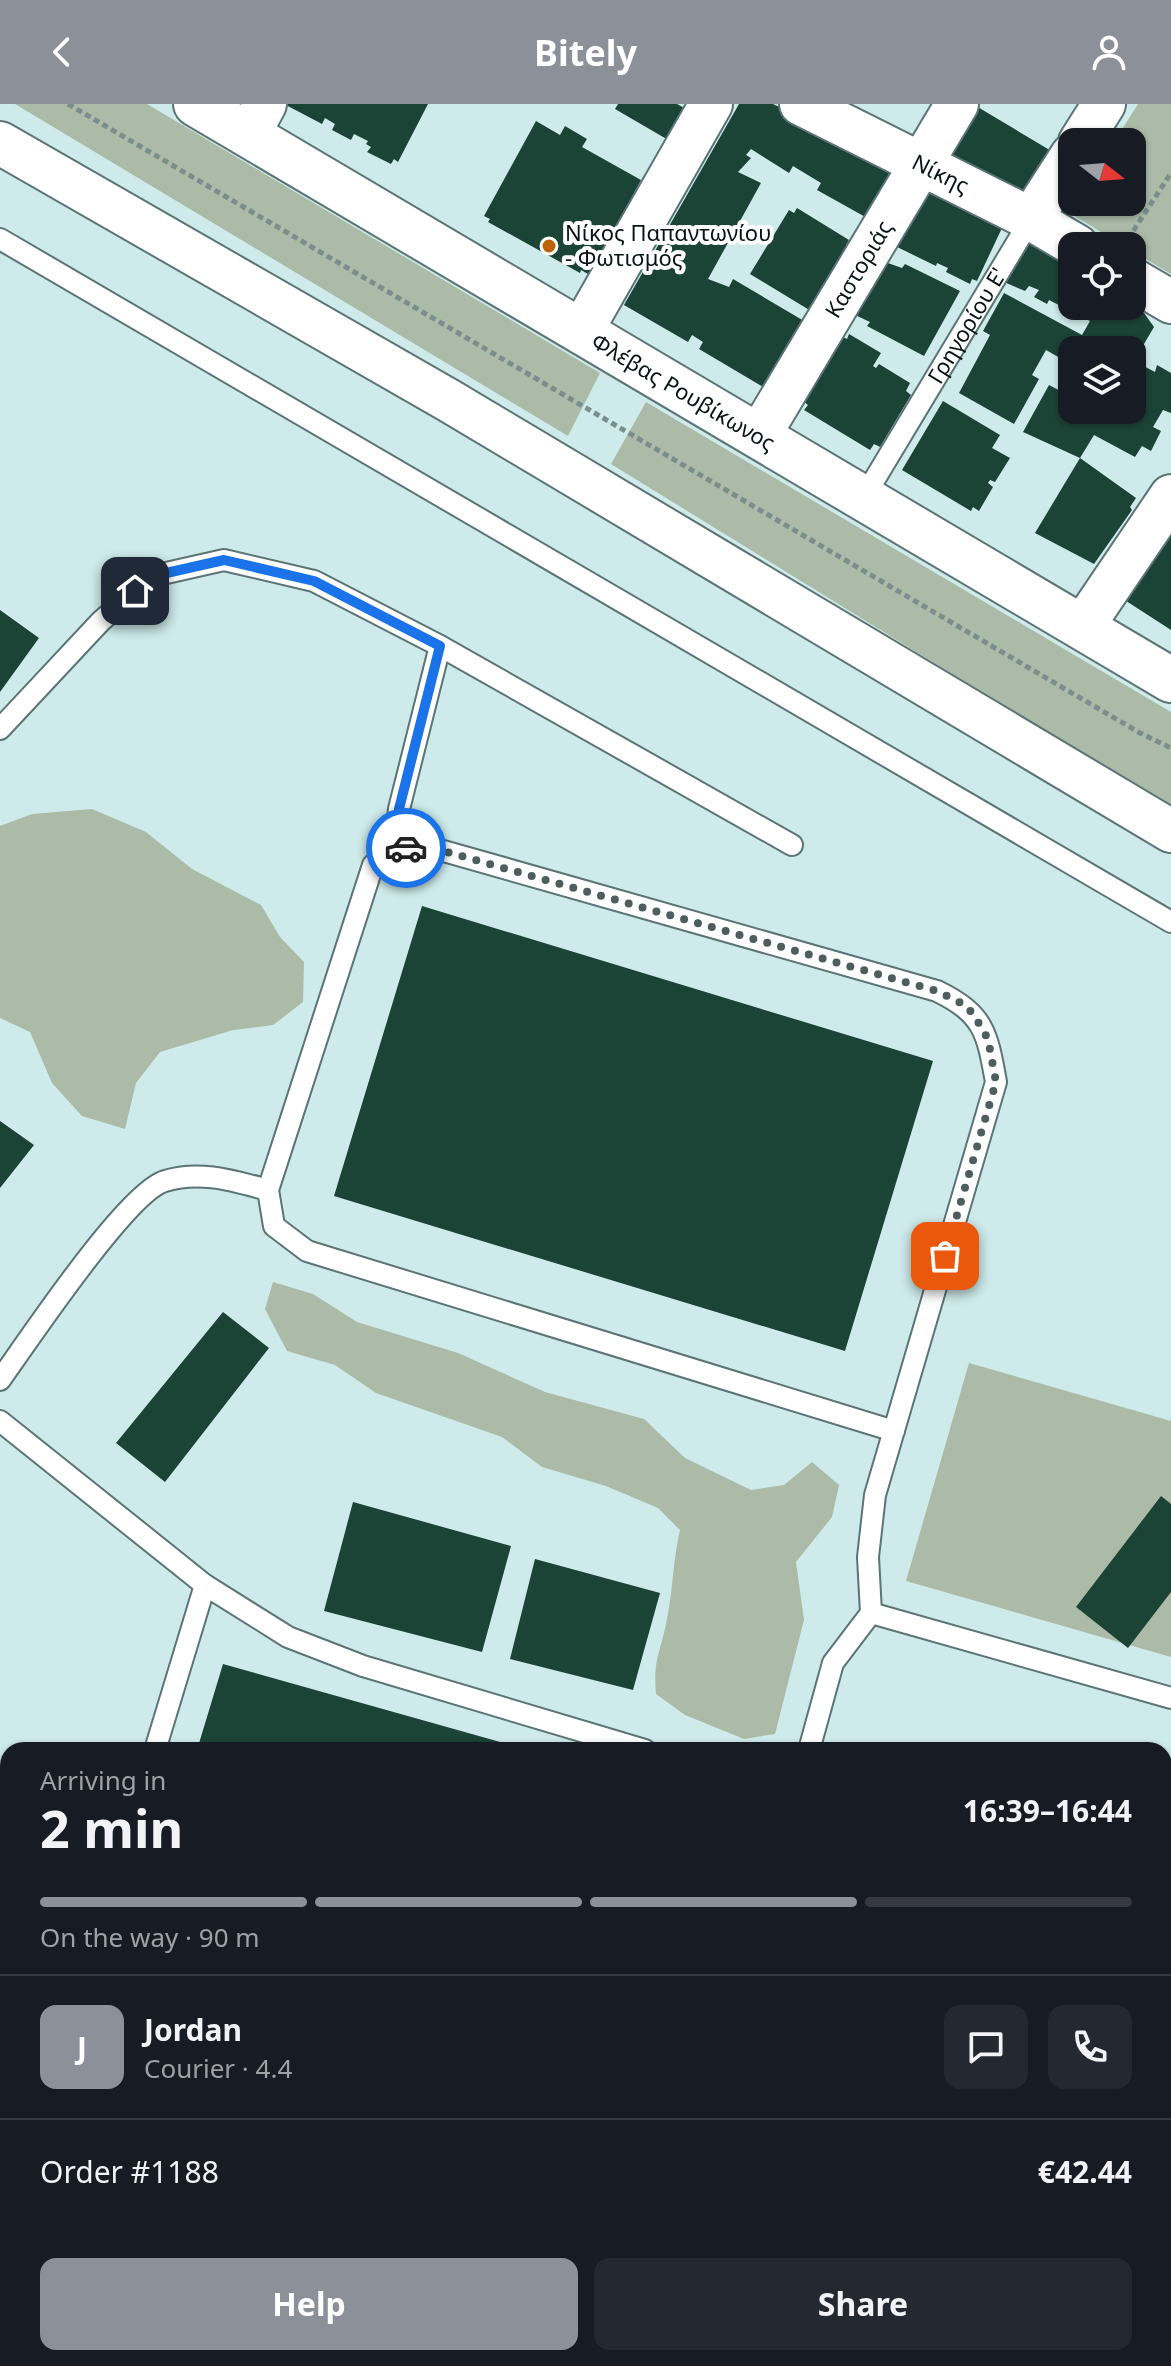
<!DOCTYPE html>
<meta charset="utf-8">
<style>
:root{--surface:#171b24;--page:#242831;--text:#f1f3f6;--muted:#9ea1a6;--line:#363941;--accent:#8c9099}
body{margin:0;font-family:"Noto Sans",sans-serif;background:var(--page);color:var(--text);height:100vh;display:flex;flex-direction:column;font-size:30px;white-space:nowrap}
*{box-sizing:border-box;margin:0}
p{font-size:26px;color:var(--muted)}
.icon{flex:none;width:44px;height:44px;fill:none;stroke:currentColor;stroke-width:2;stroke-linecap:round;stroke-linejoin:round}
.map{position:relative;flex:1;overflow:hidden}
.panel{position:absolute;left:0px;top:1638px;width:1172px;height:624px;display:flex;flex-direction:column;background:var(--surface);border-radius:24px 24px 0 0;box-shadow:0 2px 6px #0004}
.panel>*{flex:none}
.needle{width:52px;rotate:107deg}
.fabs{position:absolute;left:1058px;top:24px;display:grid;gap:16px}
.fabs a{display:grid;place-items:center;width:88px;height:88px;border-radius:16px;background:var(--surface);box-shadow:0 2px 6px #0004;font-size:40px}
.pin{position:absolute;display:grid;place-items:center;width:68px;height:68px;color:#fff;margin:-34px;border-radius:16px;box-shadow:0 4px 12px #0006}
.courier{position:absolute;display:grid;place-items:center;width:80px;height:80px;margin:-40px;border:6px solid #1a73e8;border-radius:50%;background:#fff;color:#222;box-shadow:0 2px 10px #0007}
.overview em{font-style:normal;font-weight:700}
.overview div{display:flex;flex-direction:column-reverse}
.overview{display:flex;align-items:center;justify-content:space-between;height:136px;padding:0 40px}
h1{font-size:52px;font-weight:700;line-height:60px}
.bar{display:grid;grid-template-columns:repeat(4,1fr);gap:12px 8px;align-content:center;height:96px;padding:0 40px}
.bar i{height:10px;border-radius:6px;background:var(--line)}
.bar .current{background:var(--accent)}
.bar p{grid-column:span 4}
.line{display:flex;align-items:center;gap:20px;padding:0 40px;border-top:2px solid var(--line)}
.line div{flex:1}
.round{display:grid;place-items:center;flex:none;width:84px;height:84px;border-radius:16px;background:var(--page)}
.button{display:flex;gap:16px;margin-top:auto;padding:16px 40px}
.button a{flex:1;height:92px;border-radius:16px;background:var(--accent);color:#fff;font-size:32px;font-weight:700;line-height:92px;text-align:center}
.button a+a{background:var(--page);color:var(--text)}
header{display:flex;justify-content:space-between;align-items:center;height:104px;padding:0 40px;background:var(--accent);color:#fff;font-size:36px;font-weight:700}
.map>svg:first-child{display:block}
.green{fill:#abbba7}
.building{fill:#1b4336}
.lines{fill:none;stroke-linecap:round;stroke-linejoin:round}
.service-casing{stroke:#5b7475;stroke-width:24}
.minor-casing{stroke:#5b7475;stroke-width:46}
.tertiary-casing{stroke:#5b7475;stroke-width:48}
.path{stroke:#7a8e8e;stroke-width:5;stroke-dasharray:6 4;stroke-linecap:butt}
.service{stroke:#fff;stroke-width:20}
.minor{stroke:#fff;stroke-width:42}
.tertiary{stroke:#fff;stroke-width:44}
.done{stroke:#4e5e5e;stroke-width:8;stroke-dasharray:0 14.4}
.route{stroke:#1a73e8;stroke-width:10}
.poi-dot{fill:#bd610a;stroke:#fff;stroke-width:3}
.labels{text-anchor:middle;stroke-width:8;stroke-linejoin:round;paint-order:stroke}
.street-label{font-size:22px;fill:#091313;stroke:#fff}
.poi-label{font-size:22px;fill:#091313;stroke:#fff;text-anchor:start}
</style>
<header><svg class="icon" aria-label="back" viewBox="0 0 24 24"><path d="M15 5l-7 7 7 7"/></svg>Bitely<svg class="icon" aria-label="person" viewBox="0 0 24 24"><circle cx="12" cy="8" r="4"/><path d="M4 21q1-7 8-7t8 7"/></svg></header>
<div class="map">
<svg width="1171" height="2262" viewBox="0 0 1171 2262">
<rect width="100%" height="100%" fill="#ceeaea"/>
<path class="green" d="M15 0H147L600 269 568 332Z
M1138 0H1171V170L1132 147V142H1124L1068 108 1074 98H1132V38H1114Z
M646 298 1171 608V705L611 360Z
M92 705 146 728 192 765 261 801 280 833 304 858 303 898 273 921 233 926 160 948 136 979 125 1025 82 1012 52 979 30 928 0 914V722L32 710Z
M273 1178 313 1190 357 1218 458 1249 545 1288 644 1315 685 1354 751 1386 784 1381 812 1358 839 1381 832 1413 796 1458 804 1516 775 1630 744 1635 685 1611 656 1590C653 1554 661 1548 667 1515 673 1485 673 1456 680 1426L658 1404 606 1382 542 1363 502 1333 376 1289 335 1261 287 1247 265 1205Z
M969 1259 1171 1317V1553L906 1477Z
M700 2254H776L773 2262H697Z"/>
<path class="building" d="M284 0H428L398 58 394 55 391 60 367 48 371 43 366 40 368 37 354 30 351 36 332 26 335 20 325 14 322 20Z
M618 0H677L688 6 670 37 615 5Z
M739 0H773L900 62 869 115 817 86 821 79 793 62 789 69 751 45 746 51 751 54 738 68 761 79 708 175 729 183 733 175 804 217 765 284 699 245 703 238 692 231 688 238 624 201Z
M976 2 1053 48 1032 91 948 52Z
M536 17 560 31 565 22 587 35 582 43 641 76 634 89 640 92 602 159 596 156 588 170 581 166 580 169 488 118 490 115 484 112Z
M924 79 1002 124 977 177 972 175 970 180 946 168 948 164 937 159 936 162 893 141Z
M797 104 849 136 846 141 850 143 811 207 750 170 789 106 794 109Z
M1032 137 1072 157V202H1123L1121 206 1126 208 1144 209 1154 223 1134 257 1155 268 1157 261 1171 269V309L1163 306 1153 323 1161 327 1151 347 1142 342 1135 353 1094 331 1080 354 1023 328 1049 281 1072 293V306H1096L1105 311 1108 306H1132V246H1072L1067 258 1046 246 1032 271 1039 275 1014 320 959 289 990 231 983 227 1004 189 1082 231 1090 217 1049 196 1047 200 1034 193 1039 186 1029 182 1025 187 1004 178 1024 138 1030 141Z
M885 158 902 164 905 160 960 187 924 252 867 222 870 218 855 211Z
M849 230 881 249 873 262 876 264 879 260 910 279 906 287 911 291 880 343 874 340 870 346 804 306 808 301 803 297 841 232 847 235Z
M943 297 1000 331 992 344 1010 354 995 378 990 376 988 379 993 383 979 407 973 403 971 407 902 366Z
M1080 354 1136 394 1130 403 1132 406 1094 460 1035 429Z
M1171 416V526L1120 493Z
M0 506 39 534 0 588Z
M422 802 933 957 845 1247 334 1092Z
M0 1017 34 1041 0 1084Z
M223 1208 269 1244 165 1378 116 1339Z
M1161 1392 1171 1400V1488L1128 1544 1076 1503Z
M353 1398 511 1442 482 1548 324 1507Z
M535 1455 660 1489 633 1586 510 1555Z
M223 1560 525 1645V1646H197Z
M1164 1714 1171 1716V2262H793L795 2254H1164Z
M75 2254H107L130 2261 72 2262Z"/>
<g class="lines">
<defs>
<g id="service">
<path d="M0 135 1171 818"/>
<path id="s1" d="M864 393 1031 115"/>
<path d="M440 542 792 741"/>
<path d="M0 625 101 517 153 472 224 456 314 477 440 542 399 705 395 744"/>
<path d="M0 1276C28 1237 127 1088 165 1077 200 1066 234 1077 268 1086"/>
<path d="M0 1317 205 1481 288 1533 363 1562 645 1646"/>
<path d="M871 1509 1171 1594"/>
<path d="M155 1646 205 1481"/>
<path d="M809 1646 833 1559 871 1509 868 1453 875 1391 996 978C987 928 984 910 937 887L433 744H395L373 761 268 1086 274 1122 307 1147 894 1327"/>
<path d="M0 1895 8 1898"/>
<path d="M0 2186 8 2156"/>
<path d="M321 2254 347 2262"/>
<path d="M641 2262 643 2254"/>
</g>
<g id="minor">
<path id="s2" d="M801 0 1031 115 1077 142"/>
<path d="M249 30 265 0"/>
<path d="M1080 38 1104 0"/>
<path d="M0 39 448 296 1171 727"/>
<path d="M1031 115 1072 51"/>
<path d="M1132 175 1171 198"/>
<path d="M582 226 711 0"/>
<path id="s3" d="M760 330 957 0"/>
<path d="M1083 522 1171 392"/>
</g>
<g id="tertiary">
<path id="s4" d="M196 0 1171 576"/>
</g>
</defs>
<use href="#service" class="service-casing"/>
<use href="#minor" class="minor-casing"/>
<use href="#tertiary" class="tertiary-casing"/>
<path class="path" d="M68 0 1140 629 1171 644
M1128 135 1171 69"/>
<use href="#service" class="service"/>
<use href="#minor" class="minor"/>
<use href="#tertiary" class="tertiary"/>
</g>
<g class="lines">
<path class="done" d="M406 744H433L937 887 967 902 978 918 988 935 996 978 945 1152"/>
<path class="route" d="M135 487 153 472 224 456 314 477 440 542 399 705 395 744H406"/>
</g>
<circle class="poi-dot" cx="549" cy="142" r="8"/>
<g class="labels">
<g class="street-label">
<text dy="8" stroke="none"><textPath href="#s2" startOffset="156">Νίκης</textPath></text>
<text dy="8" stroke="none"><textPath href="#s3" startOffset="192">Καστοριάς</textPath></text>
<text dy="8" stroke="none"><textPath href="#s1" startOffset="200">Γρηγορίου Ε'</textPath></text>
<text dy="8" stroke="none"><textPath href="#s4" startOffset="566">Φλέβας Ρουβίκωνος</textPath></text>
</g>
<g class="poi-label">
<text x="565" y="137">Νίκος Παπαντωνίου<tspan x="565" dy="25">- Φωτισμός</tspan></text>
</g>
</g>
</svg>
<div class="fabs">
<a><svg class="needle" viewBox="-14 -14 28 28"><path d="M0-13l5 13h-10z" fill="#e53935"/><path d="M0 13l5-13h-10z" fill="#9ea1a6"/></svg></a>
<a><svg class="icon" aria-label="locate" viewBox="0 0 24 24"><circle cx="12" cy="12" r="6"/><path d="M12 2v4M12 18v4M2 12h4M18 12h4"/></svg></a>
<a><svg class="icon" aria-label="layers" viewBox="0 0 24 24"><path d="M12 4l9 5-9 5-9-5zM3 14l9 5 9-5"/></svg></a>
</div>
<div class="pin" style="left:945px;top:1152px;background:#ea580c"><svg class="icon" aria-label="bag" viewBox="0 0 24 24"><path d="M5 8h14l-1 12H6zM9 8a3 3 0 0 1 6 0"/></svg></div>
<div class="pin" style="left:135px;top:487px;background:#1f2937"><svg class="icon" aria-label="home" viewBox="0 0 24 24"><path d="M3 11l9-7 9 7M6 9v11h12V9"/></svg></div>
<div class="courier" style="left:406px;top:744px"><svg class="icon" aria-label="car" viewBox="0 0 24 24"><path d="M5 17H2v-5l4-1 3-4h7l3 4 3 1v5h-3M9 17h6M6 11h13"/><circle cx="7" cy="17" r="2"/><circle cx="17" cy="17" r="2"/></svg></div>
<section class="panel">
<div class="overview"><div><h1>2 min</h1><p>Arriving in</p></div><em>16:39–16:44</em></div>
<div class="bar"><i class="current"></i><i class="current"></i><i class="current"></i><i></i><p>On the way · 90 m</p></div>
<div class="line" style="height:144px"><b class="round" style="background:var(--accent);color:#fff">J</b><div><b>Jordan</b><p>Courier · 4.4</p></div><a class="round"><svg class="icon" aria-label="chat" viewBox="0 0 24 24"><path d="M4 5h16v11H9l-5 4z"/></svg></a><a class="round"><svg class="icon" aria-label="phone" viewBox="0 0 24 24"><path d="M5 4h4l2 5-3 2q2 4 5 5l2-3 5 2v4C11 20 4 13 5 4z"/></svg></a></div>
<div class="line" style="height:104px"><div>Order #1188</div><b>€42.44</b></div>
<div class="button"><a>Help</a><a>Share</a></div>
</section>
</div>
